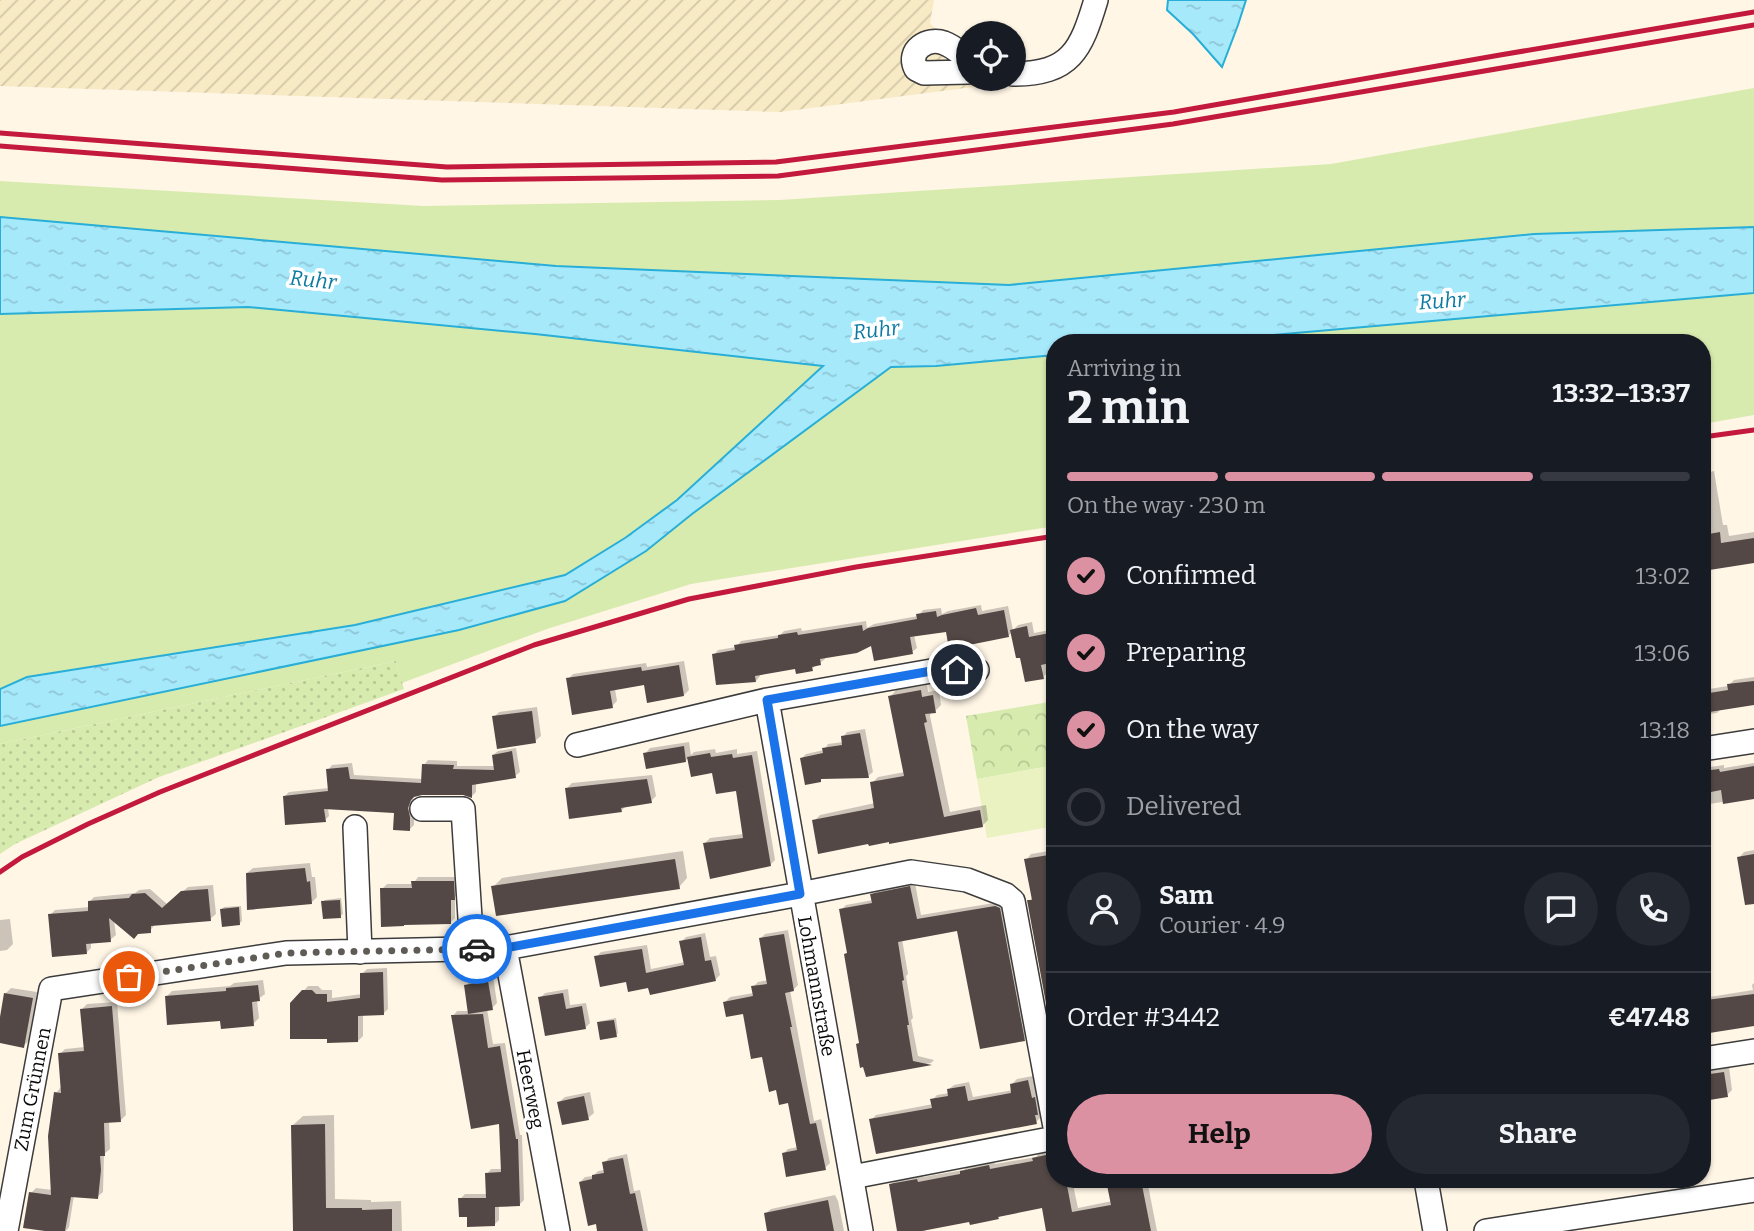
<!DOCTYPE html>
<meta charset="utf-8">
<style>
:root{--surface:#171b24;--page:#242831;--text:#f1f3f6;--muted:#9ea1a6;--line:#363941;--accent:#dc91a3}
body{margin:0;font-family:Bitter,serif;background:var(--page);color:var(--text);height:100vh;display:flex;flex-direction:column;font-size:26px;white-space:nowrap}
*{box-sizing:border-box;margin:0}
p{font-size:23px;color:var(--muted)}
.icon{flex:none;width:38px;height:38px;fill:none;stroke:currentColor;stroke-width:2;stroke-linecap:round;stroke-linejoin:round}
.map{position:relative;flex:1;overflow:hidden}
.sheet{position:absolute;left:1046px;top:334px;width:665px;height:854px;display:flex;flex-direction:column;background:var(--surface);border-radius:28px;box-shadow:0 2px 5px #0004}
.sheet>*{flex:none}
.buttons{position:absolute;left:956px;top:21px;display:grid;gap:14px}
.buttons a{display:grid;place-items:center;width:70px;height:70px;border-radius:50%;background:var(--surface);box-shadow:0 2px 5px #0004;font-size:35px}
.pin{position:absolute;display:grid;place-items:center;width:60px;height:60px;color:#fff;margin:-30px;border:4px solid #fff;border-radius:50%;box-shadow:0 2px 7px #0007}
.courier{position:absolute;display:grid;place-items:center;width:70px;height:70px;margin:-35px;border:5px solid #1a73e8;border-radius:50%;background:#fff;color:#222;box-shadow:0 2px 9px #0007}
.overview em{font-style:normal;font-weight:700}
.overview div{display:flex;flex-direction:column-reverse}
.overview{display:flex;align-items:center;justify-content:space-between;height:119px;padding:0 21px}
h1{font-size:46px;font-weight:700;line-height:52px}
.bar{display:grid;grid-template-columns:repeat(4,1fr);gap:10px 7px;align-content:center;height:84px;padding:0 21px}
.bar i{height:9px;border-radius:5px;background:var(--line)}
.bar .on{background:var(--accent)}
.bar p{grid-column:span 4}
.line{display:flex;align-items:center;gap:18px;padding:0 21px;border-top:2px solid var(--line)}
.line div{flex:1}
.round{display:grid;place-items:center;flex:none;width:74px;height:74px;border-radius:37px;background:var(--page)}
ol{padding:0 21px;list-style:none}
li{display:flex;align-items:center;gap:21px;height:77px}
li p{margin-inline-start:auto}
li .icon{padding:7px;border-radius:50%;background:var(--accent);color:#111;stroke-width:4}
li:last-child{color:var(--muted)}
li i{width:38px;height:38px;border:4px solid var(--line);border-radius:50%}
.cta{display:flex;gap:14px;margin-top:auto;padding:14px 21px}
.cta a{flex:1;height:80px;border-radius:42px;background:var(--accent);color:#111;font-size:28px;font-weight:700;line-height:80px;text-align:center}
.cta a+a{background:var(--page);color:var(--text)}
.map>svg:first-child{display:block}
.farmland{fill:url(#farmland-furrows)}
.grass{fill:#d8ebae}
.park{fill:url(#park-crowns)}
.garden{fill:url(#garden-dots)}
.pitch{fill:#e9f2c0}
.water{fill:url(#water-ripples);stroke:#28aed7;stroke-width:2}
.shadow{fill:#0003}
.building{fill:#534845}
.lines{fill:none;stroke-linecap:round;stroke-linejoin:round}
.minor-casing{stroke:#3c3c3c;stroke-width:26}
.minor{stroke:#fff;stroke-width:23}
.rail{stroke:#c2193d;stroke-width:5}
.done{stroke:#5f5c56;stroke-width:7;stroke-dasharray:0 12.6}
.route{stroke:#1a73e8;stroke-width:9}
.labels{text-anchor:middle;stroke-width:7;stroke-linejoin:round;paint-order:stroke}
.street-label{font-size:19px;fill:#090909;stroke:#fff}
.water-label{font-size:21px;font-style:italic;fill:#0c7aa2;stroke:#fff}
</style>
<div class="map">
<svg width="1754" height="1231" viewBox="0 0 1754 1231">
<defs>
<pattern id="farmland-furrows" width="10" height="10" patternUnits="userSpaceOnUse" patternTransform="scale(1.75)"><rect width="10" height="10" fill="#f7eac4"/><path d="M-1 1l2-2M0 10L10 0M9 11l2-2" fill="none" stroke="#d2c7a7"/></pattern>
<pattern id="park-crowns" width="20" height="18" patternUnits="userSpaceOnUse" patternTransform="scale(1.75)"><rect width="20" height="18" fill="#d8ebae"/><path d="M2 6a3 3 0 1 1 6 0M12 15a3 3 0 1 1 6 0" fill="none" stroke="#b8c894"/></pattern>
<pattern id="garden-dots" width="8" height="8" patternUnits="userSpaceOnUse" patternTransform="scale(1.75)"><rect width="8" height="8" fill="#d8ebae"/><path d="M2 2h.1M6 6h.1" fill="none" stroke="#b8c894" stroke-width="1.8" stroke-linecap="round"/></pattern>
<pattern id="water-ripples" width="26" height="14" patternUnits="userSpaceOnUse" patternTransform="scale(1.75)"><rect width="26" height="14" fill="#a6e9fb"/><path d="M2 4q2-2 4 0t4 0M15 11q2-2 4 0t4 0" fill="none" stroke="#8ec6d6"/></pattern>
</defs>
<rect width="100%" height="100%" fill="#fff6e6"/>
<path class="farmland" d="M0 0H934L930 23 962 62 968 79H996L1004 83 780 112 0 86Z"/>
<path class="grass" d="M1754 88V227L1534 234 1009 285 556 266 0 217V181L424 206 779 200 1331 164Z
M1754 293V415L1703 424V343H1180Z
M248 307 535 334 823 366 677 500 625 537 646 551 692 514 891 367 936 366 1055 355V526L691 584 547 629 402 683 396 661 0 744V314Z"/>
<path class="park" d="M1055 701V765L977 779 966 716Z"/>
<path class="garden" d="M396 661 404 689 159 777 15 844 0 854V744Z"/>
<path class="pitch" d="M1055 765V826L987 838 977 779Z"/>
<path class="water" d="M1168 0H1246L1238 25 1222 67 1193 34 1167 10Z
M0 217 556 266 1009 285 1534 234 1754 227V293L1180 343H1055V355L936 366 891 367 692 514 646 551 565 601 459 630 0 726V689L27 677 355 625 565 575 625 538 677 500 823 366 535 334 248 307 0 314Z"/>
<path class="shadow" d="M1705 465 1706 473 1714 471 1723 525H1727L1729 536 1754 532V561L1703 569V466Z
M981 605 982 611 1008 606 1013 630 1018 625 1032 622 1034 633 1055 629V660L1046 662 1048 672 1043 677 1012 632 1008 636 947 630 914 635 917 648 912 652 873 643 825 657V659L820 663 817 664 812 669 797 667 760 673V676L756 681 714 655 718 650 736 647 741 641 780 635 784 631 801 628 802 631 866 621 867 628 874 624 918 616 923 610 941 608 942 614 948 611Z
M684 661 689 690 684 695 645 683 615 689 617 701 612 706 568 679 573 674 646 663 647 667Z
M1754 677V704L1722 708 1717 713 1703 715V690L1728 686 1734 680Z
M927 685 928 692 939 690 941 705 935 711 931 712 930 716 950 812 986 805 988 820 982 826 814 821 820 815 875 803 872 783 878 777 905 772 890 697 896 690Z
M537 707 541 736 535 741 494 717 499 712Z
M865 729 873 772 868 776 823 777 820 781 802 758 806 754 824 750 828 744 843 742V737L847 732Z
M689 742 691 755 694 752 715 749 716 753 737 749V754L757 751 775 860 770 865 705 843 710 838 744 834 737 789 714 771 689 758 685 761 645 754 650 748Z
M516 748 520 772 515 776 476 783V792L472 796 463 793 414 795 412 803 414 812V825L409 830 395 812 328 808 329 816 325 820 285 796 289 792 329 788 328 770 332 765 352 763 354 775 423 779 424 765 428 760 457 761V766H495L493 755 498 751Z
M1754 763V797L1703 805V768L1724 765V768Z
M652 775 656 796 651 801 626 806 621 811 567 788 572 783Z
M1055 850V1033L1054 1034 1029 901 1033 897 1026 860 1031 854Z
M1754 850V883L1739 858 1744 852Z
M683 851 687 878 679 887H493L502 878Z
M310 863 312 877H315L317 897 312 902 247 873 253 868Z
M418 877H458L459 893 455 897V918L450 923 382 889 387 884H413Z
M915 883 921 915 1000 902 1004 904 1029 1034 1024 1039 958 929 902 939 908 974 906 976 913 1018 911 1020 918 1056 934 1060 931 1063 867 1075 861 1042 849 952 841 910 846 905 873 900 872 895 877 890Z
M213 885 216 914 210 919 155 924 150 931 114 920 116 935 110 940 91 942V948L86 953 50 915 55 910 90 907 89 902 94 897 135 893 139 890 150 889 168 905 188 887Z
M341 898 343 914 340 916 323 902 325 900Z
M241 906 242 921 240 923 222 909 224 907Z
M10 919 13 944 7 950 0 951V920Z
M788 930 798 985 793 990H790L814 1121 821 1119 830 1163 825 1168 783 1154 788 1149 798 1147 789 1101 777 1088 744 1012 725 1002 730 997 754 993 753 987 758 982 768 980 760 939 765 934Z
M705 933 710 957 716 956 720 975 715 980 650 986 628 980 596 957 601 952 647 945 651 969 685 962 681 942 686 937Z
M387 968 388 1009 383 1014H363V1036L358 1041 329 1037 292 1004 308 986H318L322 990H332V998L362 994V974L367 969Z
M493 976 497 1003 492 1008 487 1009 493 1044 505 1043 520 1135H522L524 1200 519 1205H499V1220L495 1224 469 1215 460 1199 465 1194H487V1174L491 1169H502L501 1122 453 1016 457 1011H470L466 986 471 980Z
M263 980 265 994 257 1000 259 1018 253 1024 222 1019 167 996 172 991 230 986 234 983Z
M1754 983V1011L1734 1027 1703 1032V998L1753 990 1752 985Z
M11 988 37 992 29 1041 23 1046 0 1042V1027L6 993Z
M568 989 570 1005 586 1003 590 1023 585 1028 540 998 545 993Z
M117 1002 126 1115 121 1120 109 1121 110 1149 104 1154 103 1192 97 1197 74 1195 69 1227 66 1231H56L31 1193 36 1188 53 1190 56 1093 61 1087 60 1054 65 1049 85 1047 82 1009 87 1004Z
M616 1018 618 1033 616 1035 598 1023 601 1021Z
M1729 1067 1732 1090 1727 1095 1703 1099V1072Z
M1033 1076 1036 1094 1040 1093 1043 1108 1040 1111 1041 1117 1036 1122 871 1120 876 1115 933 1104 932 1100 937 1095 949 1093V1089L954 1085 969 1082 973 1097 1013 1090 1012 1084 1017 1079Z
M590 1092 594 1113 588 1118 559 1102 565 1097Z
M334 1115 335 1199 371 1200V1202L401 1201 402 1231H295L293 1125 303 1116Z
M1055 1149V1180H1072L1078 1208 1112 1201 1108 1180H1147L1157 1231H1048L1043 1206 1002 1214 998 1218 970 1220 929 1228 925 1231H899L891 1185 896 1179 923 1174V1177L946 1173 964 1170 967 1166 994 1161 995 1164 1036 1157 1040 1152Z
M627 1154 634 1191 640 1190 648 1231H599L580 1182 585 1177 593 1176 598 1171 605 1170 604 1163 609 1158Z
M835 1195 838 1201 844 1231H769L765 1214 771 1209Z"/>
<path class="building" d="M1720 532 1721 543 1754 538V563L1703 571V535Z
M976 608 978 615 1004 610 1009 637 949 649 946 632 910 637 913 654 874 661 871 646 857 653 820 659 821 665 812 667 813 671 796 674 795 669 755 676 756 682 716 685 712 654 735 650 734 645 778 638V635L797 632 798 635 862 625 863 631 868 628 917 619 916 614 936 611 937 617 942 615Z
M1027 626 1029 637 1055 632V662L1041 665 1044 679 1025 682 1020 658H1016L1010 630Z
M679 665 684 696 647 703 644 685 610 691 613 708 572 715 566 678 641 667 642 671Z
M1754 681V705L1703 713V694L1728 690 1727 684Z
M921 690 922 697 933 695 936 713 925 714 927 722 924 723 944 817 980 810 983 827 889 844V842L869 846 868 844 818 854 812 820 874 808 870 782 904 776 888 696Z
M532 711 536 743 497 749 492 716Z
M860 733 869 778 821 779V782L805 785 800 758 823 753 822 748 842 745 841 736Z
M684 746 686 762 646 769 643 753Z
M512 751 516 778 472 785V798L463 795H422L414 797 411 800 408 808 410 817V831L393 830 394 813 324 809 326 822 285 825 283 796 328 791 326 769 348 767 350 779 421 783 422 764 454 765 453 769 494 770 492 755Z
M710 753 711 757 732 754 733 758 752 755 771 866 710 879 703 843 743 838 736 791 716 794 712 773 691 777 687 757Z
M1754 766V799L1723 804 1721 790 1711 792 1710 790 1703 791V771L1719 769 1720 772Z
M647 779 652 803 621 808 622 812 569 819 565 788Z
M1055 854V1035L1052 1036 1027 900H1032L1024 859Z
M1754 854V904L1745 905 1737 857Z
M675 859 680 889 496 916 491 886Z
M305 868 307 882 310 881 312 904 247 910 246 873Z
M411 881H454L455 900H451V924L404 925V926L381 927 380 888H412Z
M910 886 917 919 995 906 1000 908 1025 1041 980 1049 957 931 898 942 904 980 902 981 909 1025H907L913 1061 932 1065 866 1077 863 1067 860 1068 856 1044 859 1043 844 954 847 953 839 909 872 903 870 894Z
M208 889 211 921 151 926V933L138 934 134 939 109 918 111 942 86 944 87 954 52 957 48 914 88 911V901L129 898 132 894 145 893 162 908 181 891Z
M340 900 341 918 323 919 321 901Z
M239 907 240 925 222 927 220 909Z
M784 934 794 991 785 993 792 1027H790L810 1124 816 1123 826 1170 786 1177 782 1153 797 1150 788 1103 779 1105 776 1090 769 1092 762 1057 751 1059 743 1014 726 1017 723 1002 753 996 751 986 767 984 759 938Z
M701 937 705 961 711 960 716 981 650 995 648 988 628 992 626 982 600 987 594 956 642 949 646 973 684 965 679 941Z
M383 972 384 1015 358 1016V1042L327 1043V1039H290V1003L302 990H312L316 994H327V1002L360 998V973Z
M488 981 493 1010 468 1014 464 985Z
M258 985 260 1001 252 1002 254 1026 221 1029 220 1021 167 1025 165 996 226 991V988Z
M4 993 33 998 24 1048 0 1043V1017Z
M563 993 566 1009 582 1006 586 1029 545 1036 538 997Z
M1754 994V1026L1703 1034V1003L1707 1002 1706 1000Z
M112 1006 121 1122 104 1123 105 1156H100L101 1170 98 1199 71 1197 65 1231H45L23 1228 29 1192 51 1195 48 1136 54 1092 61 1093 58 1053 84 1051 80 1009Z
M483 1014 488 1048 500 1046 516 1139H518L520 1206 495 1207V1226L467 1227V1217H459L458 1198H486L485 1173 501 1172 499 1124 471 1129 451 1015Z
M614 1020 617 1037 600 1040 597 1022Z
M1724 1072 1728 1097 1703 1101V1075Z
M1028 1080 1032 1098 1035 1097 1038 1115H1035L1037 1124 876 1154 869 1119 932 1108 930 1099 948 1096 947 1089 965 1086 968 1101 1011 1093 1010 1084Z
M584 1096 589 1120 562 1125 557 1102Z
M325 1124 326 1208H362V1210L392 1209V1231H293L291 1125Z
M1055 1153V1180H1066L1072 1212 1111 1205 1106 1180H1141L1151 1231H1046L1042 1208 998 1217 999 1219 970 1225 969 1222 922 1231H897L889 1184 917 1179 918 1182 960 1174V1171L989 1165 990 1169 1033 1161 1032 1158Z
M623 1158 630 1194 635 1193 643 1231H597L596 1224 588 1226 579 1182 592 1179V1175L604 1173 602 1162Z
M828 1200 834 1231H767L764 1213Z"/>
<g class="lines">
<defs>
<path id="minor" d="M968 59C960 53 953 46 944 43 928 37 906 50 916 69L924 73 968 72
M1013 74C1071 74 1081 50 1096 0
M767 700 861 1231
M577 745 767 700 937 670H977
M1703 749 1754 741
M422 809H463L472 949
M355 827 360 952
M505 948 558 1231
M1703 1059 1754 1051
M852 1177 1055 1138
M1426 1180 1435 1231
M6 1231 51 989 286 953 505 948 800 894 911 872 967 880 1006 895 1013 901 1055 1127
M1486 1231 1754 1190"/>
</defs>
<use href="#minor" class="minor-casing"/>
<use href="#minor" class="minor"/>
<path class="rail" d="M0 133 447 167 776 162 1174 112 1500 55 1754 12
M0 146 442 180 778 176 1173 124 1754 25
M1703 437 1754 430
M0 872 22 857 88 824 160 792 534 645 689 599 856 567 1055 536"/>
</g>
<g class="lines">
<path class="done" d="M129 977 286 953 477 949"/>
<path class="route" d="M477 949 505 948 800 894 767 700 937 670H957"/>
</g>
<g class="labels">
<g class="street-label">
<text transform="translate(817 986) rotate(80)" y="7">Lohmannstraße</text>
<text transform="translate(32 1089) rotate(-79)" y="7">Zum Grünnen</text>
<text transform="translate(531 1089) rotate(79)" y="7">Heerweg</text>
</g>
<g class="water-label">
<text transform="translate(313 280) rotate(6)" y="7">Ruhr</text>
<text transform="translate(1442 301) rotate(-4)" y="7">Ruhr</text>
<text transform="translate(876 330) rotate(-6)" y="7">Ruhr</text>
</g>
</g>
</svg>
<div class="buttons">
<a><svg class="icon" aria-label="locate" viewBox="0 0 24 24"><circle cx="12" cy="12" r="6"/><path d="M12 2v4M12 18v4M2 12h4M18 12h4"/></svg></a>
</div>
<div class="pin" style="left:129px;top:977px;background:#ea580c"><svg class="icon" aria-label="bag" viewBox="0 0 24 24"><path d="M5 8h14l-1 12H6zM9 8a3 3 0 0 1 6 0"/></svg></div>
<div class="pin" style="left:957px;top:670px;background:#1f2937"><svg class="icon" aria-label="home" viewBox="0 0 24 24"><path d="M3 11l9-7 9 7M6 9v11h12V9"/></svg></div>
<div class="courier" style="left:477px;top:949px"><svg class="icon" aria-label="car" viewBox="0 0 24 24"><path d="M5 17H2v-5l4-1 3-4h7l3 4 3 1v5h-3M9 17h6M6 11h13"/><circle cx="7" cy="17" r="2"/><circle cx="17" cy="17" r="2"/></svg></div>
<section class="sheet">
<div class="overview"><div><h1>2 min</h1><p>Arriving in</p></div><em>13:32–13:37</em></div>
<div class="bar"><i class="on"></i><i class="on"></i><i class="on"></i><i></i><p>On the way · 230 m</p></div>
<ol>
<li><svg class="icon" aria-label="check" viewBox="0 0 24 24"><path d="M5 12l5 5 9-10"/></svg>Confirmed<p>13:02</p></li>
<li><svg class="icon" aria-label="check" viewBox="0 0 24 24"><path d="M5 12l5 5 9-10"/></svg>Preparing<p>13:06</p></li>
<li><svg class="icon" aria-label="check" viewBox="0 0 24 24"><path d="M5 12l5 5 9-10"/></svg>On the way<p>13:18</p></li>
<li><i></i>Delivered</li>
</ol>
<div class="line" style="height:126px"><a class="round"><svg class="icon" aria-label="person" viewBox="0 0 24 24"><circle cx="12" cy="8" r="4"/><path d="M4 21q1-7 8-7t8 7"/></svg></a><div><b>Sam</b><p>Courier · 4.9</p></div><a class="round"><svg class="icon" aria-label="chat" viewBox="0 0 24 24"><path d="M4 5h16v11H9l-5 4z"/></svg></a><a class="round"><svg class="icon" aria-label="phone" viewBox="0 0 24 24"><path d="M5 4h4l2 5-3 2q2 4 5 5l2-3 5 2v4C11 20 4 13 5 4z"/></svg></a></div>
<div class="line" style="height:91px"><div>Order #3442</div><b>€47.48</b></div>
<div class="cta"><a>Help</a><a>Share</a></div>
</section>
</div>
